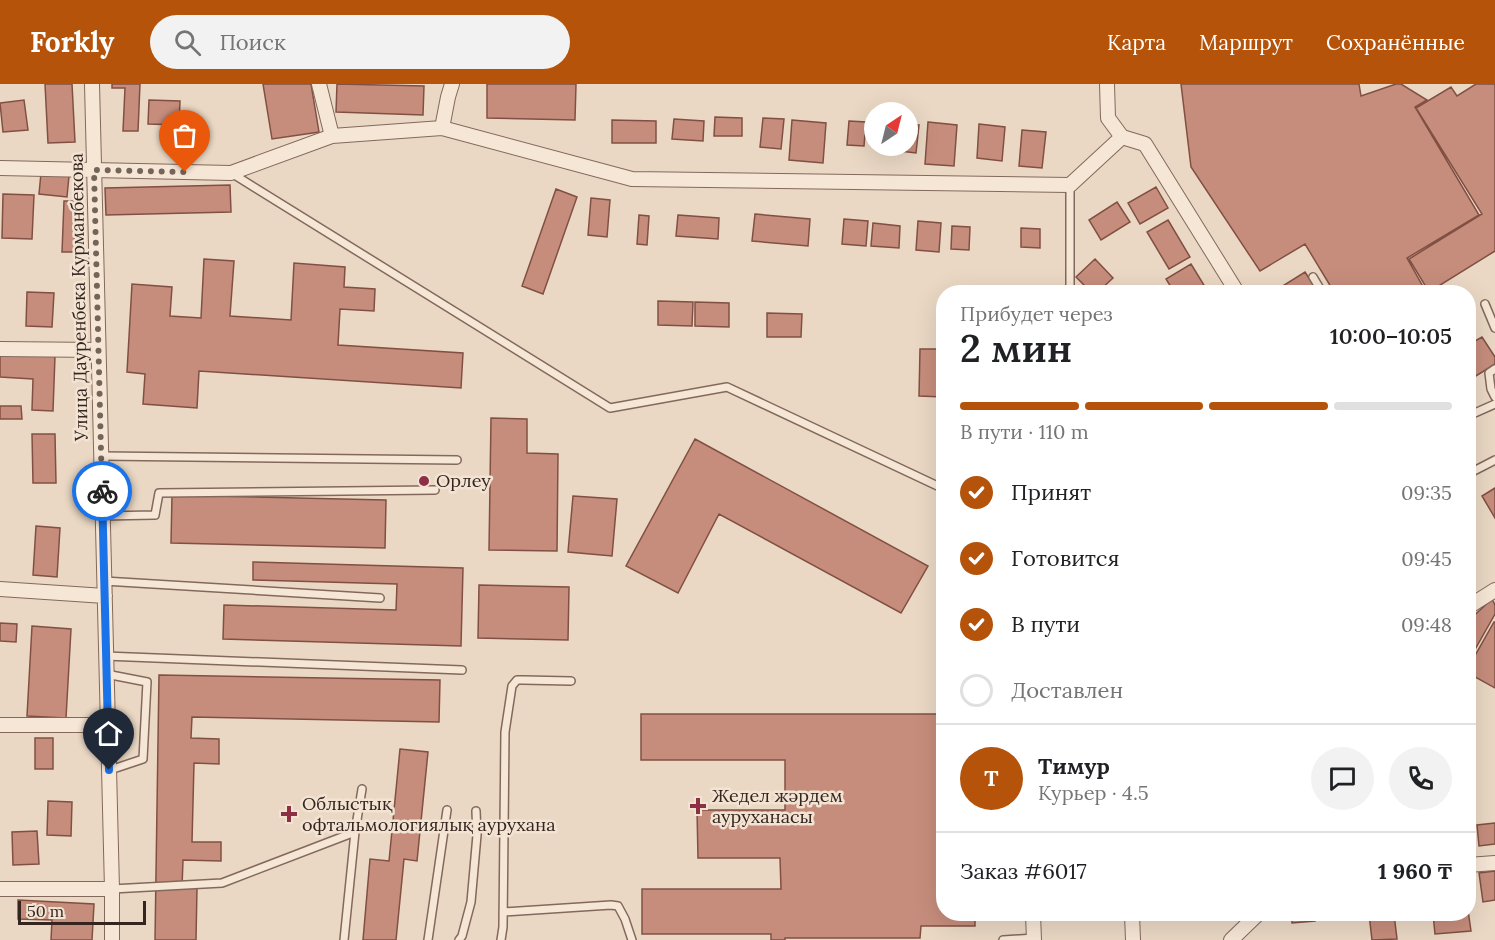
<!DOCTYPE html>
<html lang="ru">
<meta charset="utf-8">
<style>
:root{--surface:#fff;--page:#f2f2f2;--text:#202124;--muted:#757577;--line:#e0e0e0;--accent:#b45309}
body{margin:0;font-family:Lora,serif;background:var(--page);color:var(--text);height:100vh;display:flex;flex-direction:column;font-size:22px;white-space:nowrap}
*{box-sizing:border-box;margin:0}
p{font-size:20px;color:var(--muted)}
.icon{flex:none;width:33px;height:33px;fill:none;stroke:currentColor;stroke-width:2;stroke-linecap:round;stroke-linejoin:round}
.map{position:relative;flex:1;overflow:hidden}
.details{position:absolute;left:936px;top:201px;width:540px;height:636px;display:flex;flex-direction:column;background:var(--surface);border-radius:24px;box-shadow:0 6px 24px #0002}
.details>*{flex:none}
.needle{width:39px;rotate:35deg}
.buttons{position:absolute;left:864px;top:18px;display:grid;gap:12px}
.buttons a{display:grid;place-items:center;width:54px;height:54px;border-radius:50%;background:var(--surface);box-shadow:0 6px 24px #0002;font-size:30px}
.scale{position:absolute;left:18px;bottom:15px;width:128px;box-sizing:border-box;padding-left:6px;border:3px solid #34251f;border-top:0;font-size:16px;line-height:21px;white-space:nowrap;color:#34251f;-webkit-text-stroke:4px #f2e3d3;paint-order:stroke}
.pin{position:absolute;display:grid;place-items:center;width:51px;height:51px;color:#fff;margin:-62px -26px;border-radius:50% 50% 50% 0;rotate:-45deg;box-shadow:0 0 6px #0007}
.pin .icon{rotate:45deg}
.courier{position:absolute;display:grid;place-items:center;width:60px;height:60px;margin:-30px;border:4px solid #1a73e8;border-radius:50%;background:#fff;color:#222;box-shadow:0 2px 8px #0007}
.overview em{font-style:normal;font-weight:600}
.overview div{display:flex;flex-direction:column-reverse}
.overview{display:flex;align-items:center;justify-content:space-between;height:102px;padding:0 24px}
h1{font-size:39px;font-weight:600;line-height:45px}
.bar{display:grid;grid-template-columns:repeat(4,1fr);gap:9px 6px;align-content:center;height:72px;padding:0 24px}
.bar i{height:8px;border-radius:4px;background:var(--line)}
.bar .active{background:var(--accent)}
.bar p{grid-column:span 4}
.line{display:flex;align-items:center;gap:15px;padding:0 24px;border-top:2px solid var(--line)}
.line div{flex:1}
.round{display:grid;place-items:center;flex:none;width:63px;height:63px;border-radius:32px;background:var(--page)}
ol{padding:0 24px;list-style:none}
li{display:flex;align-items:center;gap:18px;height:66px}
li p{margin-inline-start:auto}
li .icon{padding:6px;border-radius:50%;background:var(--accent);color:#fff;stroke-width:4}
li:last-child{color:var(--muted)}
li i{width:33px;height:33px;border:3px solid var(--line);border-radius:50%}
header{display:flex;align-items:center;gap:36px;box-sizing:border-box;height:84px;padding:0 30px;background:var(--accent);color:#fff}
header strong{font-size:28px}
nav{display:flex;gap:33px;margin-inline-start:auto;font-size:21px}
.search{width:420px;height:54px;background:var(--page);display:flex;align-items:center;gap:15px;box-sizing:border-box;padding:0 21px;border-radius:33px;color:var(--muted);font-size:22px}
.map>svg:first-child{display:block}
.building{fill:#c68d7c;stroke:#815043;stroke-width:1.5}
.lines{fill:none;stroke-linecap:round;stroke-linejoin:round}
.service-casing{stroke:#83695c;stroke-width:10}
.minor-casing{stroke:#83695c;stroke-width:16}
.service{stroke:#f6e6d6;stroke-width:7}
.minor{stroke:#f6e6d6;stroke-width:14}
.done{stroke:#746459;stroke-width:6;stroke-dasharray:0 10.8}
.route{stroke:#1a73e8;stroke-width:8}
.poi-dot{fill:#8e3043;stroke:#f2e3d3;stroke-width:2}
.labels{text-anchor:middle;stroke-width:5;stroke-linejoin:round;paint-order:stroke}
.street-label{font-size:18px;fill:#34251f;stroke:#f2e3d3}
.poi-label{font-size:18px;fill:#34251f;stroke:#f2e3d3;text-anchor:start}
</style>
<header>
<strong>Forkly</strong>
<div class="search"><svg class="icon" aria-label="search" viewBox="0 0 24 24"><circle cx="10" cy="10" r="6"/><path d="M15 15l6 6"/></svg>Поиск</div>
<nav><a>Карта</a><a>Маршрут</a><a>Сохранённые</a></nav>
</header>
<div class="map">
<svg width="1495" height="856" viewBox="0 0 1495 856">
<rect width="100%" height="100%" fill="#ead8c4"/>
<path class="building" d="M45 0H72L75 58 48 59Z
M112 0H140L138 47H123L125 4H112Z
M263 0H311L319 48 272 55Z
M337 0 424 2 423 31 336 28Z
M487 0H576L575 36 487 34Z
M1181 0H1359L1361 12 1396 0H1401L1427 16 1415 23 1479 131 1407 174 1426 208H1334L1305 160 1260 187 1191 83Z
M1476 0H1495V167L1429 208 1409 175 1482 130 1416 24 1451 3 1457 12Z
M24 16 28 46 3 48 0 19Z
M149 16 180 17 179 41 148 40Z
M715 33 742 34V52H714Z
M763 34 784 35 781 65 760 63Z
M674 35 704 37 703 57 672 55Z
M612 36 656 37V59H612Z
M792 36 826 39 823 79 789 76Z
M849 37 866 38 864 62 847 61Z
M928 38 957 41 954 82 925 80Z
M908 40 919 41 916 69 900 67V62H908Z
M979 40 1005 43 1002 77 977 74Z
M1022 46 1046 48 1042 84 1019 82Z
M41 89 69 92 67 113 39 110Z
M230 101 231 128 106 131 105 104Z
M1156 103 1168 124 1140 140 1128 119Z
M556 105 577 113 543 210 522 202Z
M3 110 34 111 32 155 2 154Z
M591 114 610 116 607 153 588 151Z
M64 117H76L74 168H62Z
M1117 118 1130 138 1101 156 1089 136Z
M755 130 810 135 808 162 752 157Z
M639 131 649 132 647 161 637 160Z
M678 131 719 134 718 155 676 152Z
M844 135 868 137 866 162 842 160Z
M1168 136 1190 173 1169 185 1147 148Z
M918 137 941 139 939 168 916 166Z
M873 139 900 142 899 164 871 162Z
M952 142 970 143 969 166 951 165Z
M1021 144 1040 145V164L1021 163Z
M204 175 234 177 230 232 291 236 294 179 345 183 344 203 375 205 374 227 340 225 338 261 463 269 461 304 199 287 197 324 143 320 145 290 127 288 132 200 172 203 170 232 201 234Z
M1095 175 1113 194 1098 208H1091L1076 193Z
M1191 180 1207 206 1204 208H1174L1166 195Z
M1305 188 1318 208H1273Z
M27 208 54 209 52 243 26 242Z
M658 217 693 218 692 242 658 241Z
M695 218 729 219V243L695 242Z
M767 229 802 230 801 253H767Z
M1468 247 1475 257 1482 253 1495 273V280L1468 297Z
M920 265H944V313L919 312Z
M0 269 55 272 53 327 32 326 33 295 0 293Z
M0 322H21L22 335H0Z
M491 334 527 335V369L558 370 557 467 489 466Z
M32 350H55L56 399H33Z
M695 355 928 482 901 529 719 430 678 509 626 482Z
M1495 404V434L1482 412Z
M172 411 386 416 385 464 171 459Z
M573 412 617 415 612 472 568 468Z
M36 442 60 444 57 493 33 491Z
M253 478 463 484 461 562 223 555 224 521 396 526 397 500 253 496Z
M479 501 569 503 568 556 478 554Z
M1492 515 1495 521V530L1469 576 1468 537Z
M1494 538H1495V604L1468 589V584Z
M0 539 17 540 16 558 0 557Z
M32 542 71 545 66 634 27 632Z
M159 591 440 596 439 638 192 633 191 654 219 655V680L194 679 192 758H221V777L183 776 182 803 197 804 196 856H155Z
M641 630H943L944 830H975V842H921L920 854H785V856H771V850H642V805H781L780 774H698L697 726H785V676H641Z
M35 654H53V685H35Z
M400 665 428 668 417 777 404 775 396 856H363L370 775 389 777Z
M48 717 72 718 71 752 47 751Z
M1495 739V760L1479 762 1477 741Z
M37 747 39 780 13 781 12 748Z
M1495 787V816L1483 818 1479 789Z
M18 816 94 820 92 856H51L52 836 18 835Z
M1468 826 1471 847 1435 850 1433 830H1468Z
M1292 830H1314L1315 837 1292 839Z
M1369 830H1394L1397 855 1372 856Z"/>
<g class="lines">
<defs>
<path id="service" d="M233 90 610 324 727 303 944 405
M1313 193 1322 208
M1070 208V101
M1485 220 1495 244
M1495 285 1489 289 1491 305 1495 313
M1468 332 1495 320
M101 372 457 376
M1468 390 1495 376
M103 432 155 431 159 409 435 406
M104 497 380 514
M105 572 462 586
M106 590 147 598 143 675 110 686
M112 805 222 799 355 748
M503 828 611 821 618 822 625 835 632 856
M344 856 355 748 362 705
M428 856 447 726
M459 856 462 852 471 818 477 751 476 727
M501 856 503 843 505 648 512 602 517 596H523L571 597
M1003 856 1034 854"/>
<path id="minor" d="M92 0 112 805V856
M319 0 332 52
M1107 0 1108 34 1122 53 1145 60 1237 208
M442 44 448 13 452 0
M0 84 231 89 332 52 442 44 632 95 1070 101 1122 53
M0 265 98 266
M0 505 105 512
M1468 523 1495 506
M0 641H108
M1468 781 1495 779
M0 805H112
M1033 830 1034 856
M1132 830 1133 856
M1231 856 1258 830"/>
</defs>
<use href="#service" class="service-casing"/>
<use href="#minor" class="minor-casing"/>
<use href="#service" class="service"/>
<use href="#minor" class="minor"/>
</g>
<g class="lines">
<path class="done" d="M102 407 94 86 185 88"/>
<path class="route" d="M102 407 109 686"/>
</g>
<g class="poi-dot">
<circle cx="424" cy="397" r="6"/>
<path d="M695 713h6v6h6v6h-6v6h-6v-6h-6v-6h6z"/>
<path d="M286 721h6v6h6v6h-6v6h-6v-6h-6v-6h6z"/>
</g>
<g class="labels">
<g class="street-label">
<text transform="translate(79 213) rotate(-91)" y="6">Улица Дауренбека Курманбекова</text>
</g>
<g class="poi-label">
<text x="436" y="403">Орлеу</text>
<text x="712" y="718">Жедел жәрдем<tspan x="712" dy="21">ауруханасы</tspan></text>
<text x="302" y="726">Облыстық<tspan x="302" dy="21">офтальмологиялық аурухана</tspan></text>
</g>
</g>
</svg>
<div class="buttons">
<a><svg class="needle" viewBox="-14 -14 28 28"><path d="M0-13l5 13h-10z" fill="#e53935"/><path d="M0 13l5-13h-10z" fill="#757577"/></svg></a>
</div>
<div class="scale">50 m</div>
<div class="pin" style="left:185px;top:88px;background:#ea580c"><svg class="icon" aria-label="bag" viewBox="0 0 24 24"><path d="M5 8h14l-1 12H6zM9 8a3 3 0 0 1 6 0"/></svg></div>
<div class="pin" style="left:109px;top:686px;background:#1f2937"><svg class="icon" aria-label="home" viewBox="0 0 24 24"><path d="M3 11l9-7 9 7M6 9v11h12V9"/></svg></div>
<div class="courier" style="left:102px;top:407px"><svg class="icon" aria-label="bike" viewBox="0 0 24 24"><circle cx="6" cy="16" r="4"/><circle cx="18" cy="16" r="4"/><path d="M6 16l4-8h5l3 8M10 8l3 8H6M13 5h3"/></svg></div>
<section class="details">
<div class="overview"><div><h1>2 мин</h1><p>Прибудет через</p></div><em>10:00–10:05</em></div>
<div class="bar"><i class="active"></i><i class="active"></i><i class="active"></i><i></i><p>В пути · 110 m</p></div>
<ol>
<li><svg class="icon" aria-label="check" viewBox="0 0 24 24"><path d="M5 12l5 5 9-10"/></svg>Принят<p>09:35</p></li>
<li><svg class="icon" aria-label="check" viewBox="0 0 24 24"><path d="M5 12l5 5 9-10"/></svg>Готовится<p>09:45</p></li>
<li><svg class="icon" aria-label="check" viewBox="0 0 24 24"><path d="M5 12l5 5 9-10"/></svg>В пути<p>09:48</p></li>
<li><i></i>Доставлен</li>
</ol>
<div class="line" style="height:108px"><b class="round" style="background:var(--accent);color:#fff">Т</b><div><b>Тимур</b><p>Курьер · 4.5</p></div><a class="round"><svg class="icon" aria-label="chat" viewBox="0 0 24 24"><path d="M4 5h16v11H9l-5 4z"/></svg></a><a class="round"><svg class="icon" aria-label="phone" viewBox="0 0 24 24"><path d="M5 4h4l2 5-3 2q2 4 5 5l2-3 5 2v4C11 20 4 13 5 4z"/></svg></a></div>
<div class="line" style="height:78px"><div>Заказ #6017</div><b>1 960 ₸</b></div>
</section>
</div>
